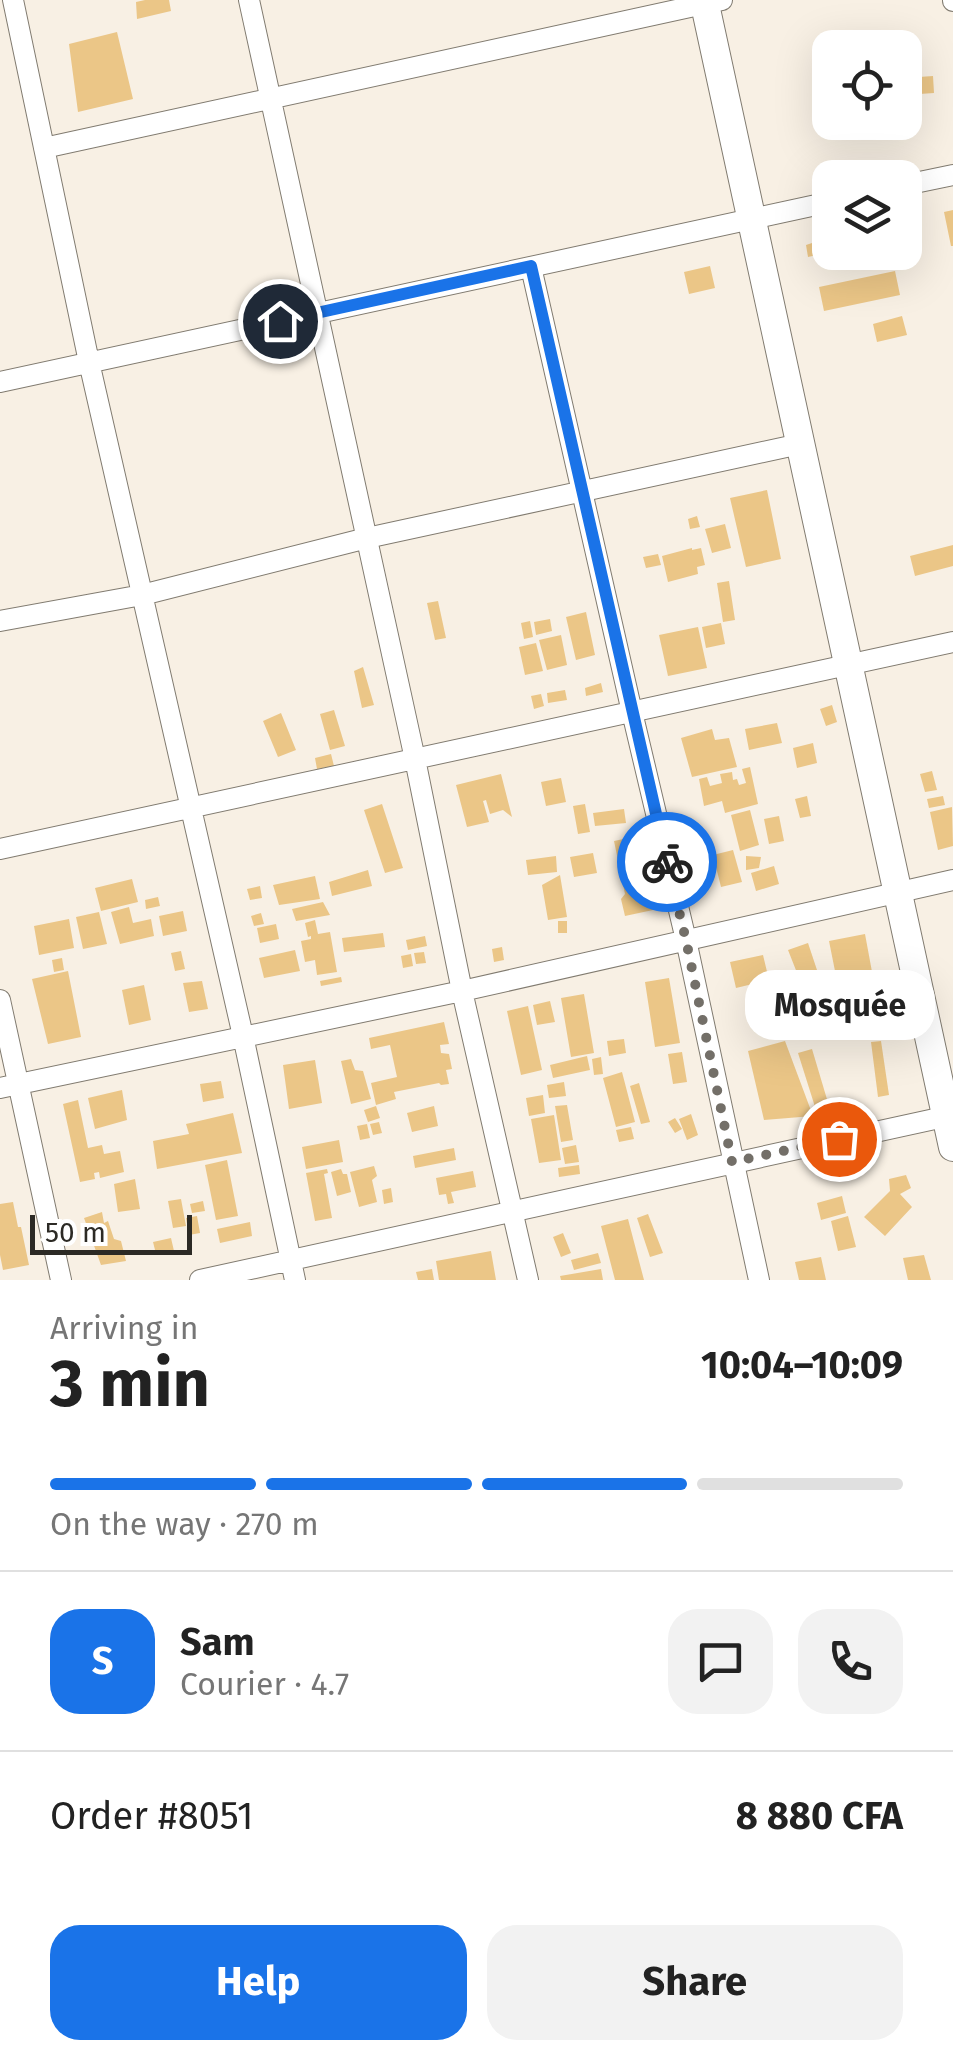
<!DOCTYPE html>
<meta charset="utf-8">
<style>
:root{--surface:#fff;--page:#f2f2f2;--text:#222;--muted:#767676;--line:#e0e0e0;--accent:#1a73e8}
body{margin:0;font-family:"Fira Sans",sans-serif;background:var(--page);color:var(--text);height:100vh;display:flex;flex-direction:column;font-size:38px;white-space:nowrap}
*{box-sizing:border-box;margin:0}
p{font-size:32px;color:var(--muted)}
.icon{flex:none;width:55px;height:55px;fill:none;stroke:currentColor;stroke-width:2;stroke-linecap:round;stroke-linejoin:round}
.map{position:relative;height:1280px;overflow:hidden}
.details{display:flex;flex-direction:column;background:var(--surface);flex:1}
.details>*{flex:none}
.buttons{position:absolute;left:812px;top:30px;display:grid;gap:20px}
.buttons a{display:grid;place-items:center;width:110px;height:110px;border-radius:20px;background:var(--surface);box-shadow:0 10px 40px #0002;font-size:50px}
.scale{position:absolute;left:30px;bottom:25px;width:162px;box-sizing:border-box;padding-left:10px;border:5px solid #2c2a25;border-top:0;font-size:28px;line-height:35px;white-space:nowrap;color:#2c2a25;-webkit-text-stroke:8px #fff;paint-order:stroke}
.pin{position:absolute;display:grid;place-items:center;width:85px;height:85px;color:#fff;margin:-42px;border:5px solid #fff;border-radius:50%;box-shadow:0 2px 10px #0007}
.courier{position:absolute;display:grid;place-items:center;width:100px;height:100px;margin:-50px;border:8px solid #1a73e8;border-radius:50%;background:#fff;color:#222;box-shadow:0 2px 12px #0007}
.bubble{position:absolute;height:70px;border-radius:30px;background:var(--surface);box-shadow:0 10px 40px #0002;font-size:32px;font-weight:700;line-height:70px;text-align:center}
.summary em{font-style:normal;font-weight:700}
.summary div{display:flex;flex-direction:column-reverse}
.summary{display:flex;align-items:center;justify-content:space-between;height:170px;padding:0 50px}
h1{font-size:65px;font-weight:700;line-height:75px}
.bar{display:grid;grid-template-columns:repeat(4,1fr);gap:15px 10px;align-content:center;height:120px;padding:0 50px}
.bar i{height:12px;border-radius:8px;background:var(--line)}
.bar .selected{background:var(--accent)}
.bar p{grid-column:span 4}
.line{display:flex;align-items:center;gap:25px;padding:0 50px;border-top:2px solid var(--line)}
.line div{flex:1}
.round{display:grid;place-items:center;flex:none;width:105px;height:105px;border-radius:30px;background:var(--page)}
.cta{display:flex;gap:20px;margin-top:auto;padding:20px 50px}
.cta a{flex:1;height:115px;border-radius:30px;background:var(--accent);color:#fff;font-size:40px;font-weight:700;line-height:115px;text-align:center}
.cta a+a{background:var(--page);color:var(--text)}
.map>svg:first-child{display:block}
.building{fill:#ebc687}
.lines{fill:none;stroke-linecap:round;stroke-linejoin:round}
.street-casing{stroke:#817b70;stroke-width:22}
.secondary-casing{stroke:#817b70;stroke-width:30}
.street{stroke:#fff;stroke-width:20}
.secondary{stroke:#fff;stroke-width:28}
.done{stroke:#736f68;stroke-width:10;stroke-dasharray:0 18}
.route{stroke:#1a73e8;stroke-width:12}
</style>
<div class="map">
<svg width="953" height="1280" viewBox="0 0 953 1280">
<rect width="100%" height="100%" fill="#f8f0e4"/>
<path class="building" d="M145 0H169L171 11 137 19 136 2Z
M117 32 133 99 78 112 69 44Z
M933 76 934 93 905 95V78Z
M953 210V246H951L944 212Z
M830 237V252L808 257 806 245Z
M710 266 715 288 689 294 684 272Z
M895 271 900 295 824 311 819 287Z
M902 316 907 335 877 342 873 324Z
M767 490 781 559 746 567 730 498Z
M697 516 700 527 690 529 688 519Z
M725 524 731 548 712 553 705 529Z
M953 545V566L915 576 910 556Z
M692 548V550L701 548 705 565 697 567 698 574 668 582 662 556Z
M658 554 661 565 646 568 643 557Z
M729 581 735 620 723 622 717 583Z
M438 601 446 638 435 640 427 603Z
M586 612 595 655 576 660 566 617Z
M550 619 552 631 536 635 534 622Z
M530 621 533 637 524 639 521 623Z
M721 623 725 644 706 648 702 627Z
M698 627 707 668 668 676 659 635Z
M561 635 567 665 547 670 539 640Z
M536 643 543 671 525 675 519 647Z
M363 667 374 705 362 708 354 671Z
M601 683 603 692 586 696 585 688Z
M565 690 567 700 548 703 547 693Z
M541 694 544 706 534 709 531 696Z
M832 705 837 722 826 726 820 709Z
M334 710 345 746 330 750 320 714Z
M281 713 296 750 278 757 263 721Z
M777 723 782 743 749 750 745 729Z
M712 729 715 740 729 738 737 767 692 777 681 738Z
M813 743 817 763 797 768 793 748Z
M331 754 334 766 317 769 315 758Z
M750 767 758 804 725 813 722 801 704 806 699 779 707 777 710 786 722 783 720 774 732 772 733 780 737 779 739 785 746 783 742 769Z
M932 771 937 790 925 792 920 774Z
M501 774 512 817 503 810 490 814 486 800 483 801 489 822 467 827 456 785Z
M561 778 566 802 546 806 541 782Z
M807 796 811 816 800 818 795 799Z
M943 796 945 805 929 808 927 799Z
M382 804 403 868 385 873 364 810Z
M585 804 590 832 578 834 573 806Z
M952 807 953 846 938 850 930 812Z
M624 809 626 823 595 826 593 813Z
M750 810 759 845 740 851 731 815Z
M779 816 784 841 769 844 764 819Z
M638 836 653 910 625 916 621 899 625 894 614 841Z
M733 850 742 882 721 887 713 855Z
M593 853 597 873 574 877 570 857Z
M556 856 557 872 528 875 526 860Z
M746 856 761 857 759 868 746 870Z
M774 866 779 884 756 891 751 873Z
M368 870 372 886 332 896 329 882Z
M560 875 567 917 548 920 542 885Z
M315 876 320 899 279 905 273 885Z
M132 879 138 902 101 911 95 888Z
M260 886 262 898 250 900 247 889Z
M158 897 160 906 146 909 145 900Z
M323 902 330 915 296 921 292 909Z
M129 907 133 923 151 919 154 936 120 944 111 912Z
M183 911 187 931 163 936 159 916Z
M99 912 107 944 83 949 76 917Z
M261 913 264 924 254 926 251 916Z
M69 919 74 948 39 955 34 926Z
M315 920 318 934 330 932 337 972 317 975 315 960 305 962 301 941 311 939V936L308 937 305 923Z
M558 921H567V933H558Z
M276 924 279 939 260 943 257 928Z
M383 933 385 947 344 952 342 938Z
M865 934 875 988 840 996 829 941Z
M425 936 427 946 408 950 406 940Z
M808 943 819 976 801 983 788 950Z
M502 947 504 960 494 962 492 949Z
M295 950 300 971 264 978 259 958Z
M181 951 185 969 175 971 171 953Z
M424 952 426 963 416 964 414 953Z
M411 954 413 966 403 968 401 956Z
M763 955 769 980 736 988 730 962Z
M62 958 64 970 54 972 52 960Z
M68 971 81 1037 48 1044 32 979Z
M341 977 342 982 321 986 320 981Z
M669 978 680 1043 655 1047 645 982Z
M202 981 208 1009 189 1012 183 983Z
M144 985 151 1020 129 1025 122 990Z
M584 994 594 1053 571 1057 561 998Z
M550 1001 555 1022 537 1025 533 1005Z
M878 1001 881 1014 858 1017 856 1005Z
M528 1006 542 1070 521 1075 507 1011Z
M444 1022 449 1044 440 1045 441 1053 449 1054 452 1069 446 1070 449 1084 441 1085 439 1083 394 1092 396 1099 376 1105 371 1083 397 1077 390 1045 371 1049 369 1038Z
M624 1039 626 1053 609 1056 607 1041Z
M785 1041 813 1116 764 1120 748 1051Z
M881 1041 889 1095 878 1097 871 1042Z
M812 1049 829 1106 816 1110 798 1053Z
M682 1052 687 1082 673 1084 668 1054Z
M587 1056 590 1070 553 1078 550 1065Z
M601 1057 603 1074 594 1075 592 1059Z
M351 1059 355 1070 363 1071 371 1099 351 1104 341 1061Z
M315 1060 322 1103 289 1109 283 1065Z
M622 1072 635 1122 616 1127 603 1078Z
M221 1081 224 1098 203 1102 200 1084Z
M564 1082 566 1096 549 1098 547 1085Z
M639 1083 650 1122 641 1124 630 1086Z
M122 1090 127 1120 95 1129 88 1098Z
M543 1095 545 1113 529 1116 526 1098Z
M78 1100 88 1148 102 1145 104 1154 120 1151 124 1172 100 1178 99 1172 94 1173 95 1179 80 1182 63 1104Z
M567 1105 573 1140 561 1142 555 1106Z
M376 1106 380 1118 368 1122 364 1110Z
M434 1106 438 1126 412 1132 407 1113Z
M233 1113 242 1153 157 1169 153 1141 189 1134 186 1124Z
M691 1114 698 1135 687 1140 679 1119Z
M554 1115 561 1160 539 1163 531 1119Z
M675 1118 682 1129 675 1133 668 1122Z
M379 1122 382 1133 373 1135 370 1124Z
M367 1124 370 1138 360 1140 357 1126Z
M631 1127 634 1139 619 1142 616 1130Z
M339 1140 343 1162 306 1169 302 1147Z
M576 1145 579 1162 565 1164 562 1148Z
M454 1148 456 1160 415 1168 413 1156Z
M227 1160 238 1216 216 1220 205 1165Z
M579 1165 580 1174 559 1177 558 1168Z
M374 1166 377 1176 372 1180 377 1202 359 1207 350 1172Z
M327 1169 328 1173 324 1174 332 1218 315 1221 306 1173Z
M341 1169 343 1174H347L351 1192 337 1196 331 1172Z
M473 1171 476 1187 451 1192 454 1203 448 1204 446 1194 439 1195 436 1178Z
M906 1175 911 1188 900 1194 912 1207 885 1236 864 1217 890 1191 889 1179Z
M135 1179 140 1209 118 1212 114 1184Z
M391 1188 393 1202 384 1204 382 1190Z
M842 1196 846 1213 821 1220 817 1203Z
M181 1199 186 1226 173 1228 168 1201Z
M203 1201 205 1211 192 1213 190 1204Z
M13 1202 18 1227H21L29 1265 3 1270 0 1255V1204Z
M102 1212 104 1223 108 1221 114 1239 121 1241 126 1261 101 1265 84 1218Z
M648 1214 663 1253 650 1257 637 1218Z
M197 1216 200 1233 189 1235 186 1218Z
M848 1216 856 1247 838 1251 831 1221Z
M628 1219 644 1280H615L601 1226Z
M250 1222 252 1236 220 1243 217 1229Z
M563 1233 571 1253 561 1257 553 1237Z
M171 1238 174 1251 156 1254 153 1242Z
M491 1251 496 1280H439L436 1261Z
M598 1253 601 1263 574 1270 571 1260Z
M924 1255 931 1280H908L903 1258Z
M821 1257 826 1280H799L795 1262Z
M432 1269 434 1280H418L416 1272Z
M601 1269 603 1280H561L560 1276Z"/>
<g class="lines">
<defs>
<path id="street" d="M13 0 89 362 243 1036 295 1280
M249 0 415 759 462 991 528 1280
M953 0V1
M44 148 722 0
M905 185 953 175
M531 267 632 712 686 940 759 1280
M0 382 830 202
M0 621 142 595 367 538 800 444
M0 849 953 642
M0 1000 61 1280
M0 1088 462 991 953 880
M200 1280 953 1115"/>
<path id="secondary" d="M704 0 953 1147"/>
</defs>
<use href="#street" class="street-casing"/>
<use href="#secondary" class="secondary-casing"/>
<use href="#street" class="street"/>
<use href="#secondary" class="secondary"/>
</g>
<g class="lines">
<path class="done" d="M667 862 686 940 732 1162 839 1139"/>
<path class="route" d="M280 321 531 266 667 862"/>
</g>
</svg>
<div class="buttons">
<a><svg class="icon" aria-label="locate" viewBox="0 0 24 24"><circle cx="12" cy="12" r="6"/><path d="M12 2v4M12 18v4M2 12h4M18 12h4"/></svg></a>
<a><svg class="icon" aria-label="layers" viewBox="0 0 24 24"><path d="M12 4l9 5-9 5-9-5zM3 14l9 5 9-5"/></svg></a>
</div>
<div class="scale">50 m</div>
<div class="pin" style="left:839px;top:1139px;background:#ea580c"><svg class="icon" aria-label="bag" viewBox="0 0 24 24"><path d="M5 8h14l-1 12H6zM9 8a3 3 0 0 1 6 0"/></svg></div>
<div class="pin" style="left:280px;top:321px;background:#1f2937"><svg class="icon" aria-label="home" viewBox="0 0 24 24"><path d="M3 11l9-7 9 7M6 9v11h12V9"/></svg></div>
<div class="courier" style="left:667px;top:862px"><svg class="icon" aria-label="bike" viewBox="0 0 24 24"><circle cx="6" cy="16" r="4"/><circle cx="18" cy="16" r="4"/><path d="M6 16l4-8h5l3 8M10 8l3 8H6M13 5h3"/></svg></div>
<div class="bubble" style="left:745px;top:970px;width:190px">Mosquée</div>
</div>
<section class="details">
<div class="summary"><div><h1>3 min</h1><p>Arriving in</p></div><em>10:04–10:09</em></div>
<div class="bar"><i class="selected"></i><i class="selected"></i><i class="selected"></i><i></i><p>On the way · 270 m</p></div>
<div class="line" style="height:180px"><b class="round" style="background:var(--accent);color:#fff">S</b><div><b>Sam</b><p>Courier · 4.7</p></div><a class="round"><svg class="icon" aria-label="chat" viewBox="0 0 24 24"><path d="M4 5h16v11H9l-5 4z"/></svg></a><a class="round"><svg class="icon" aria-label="phone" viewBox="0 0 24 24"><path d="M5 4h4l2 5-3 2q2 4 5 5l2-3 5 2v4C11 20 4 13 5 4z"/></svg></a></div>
<div class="line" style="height:130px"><div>Order #8051</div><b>8 880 CFA</b></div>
<div class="cta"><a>Help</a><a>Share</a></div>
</section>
